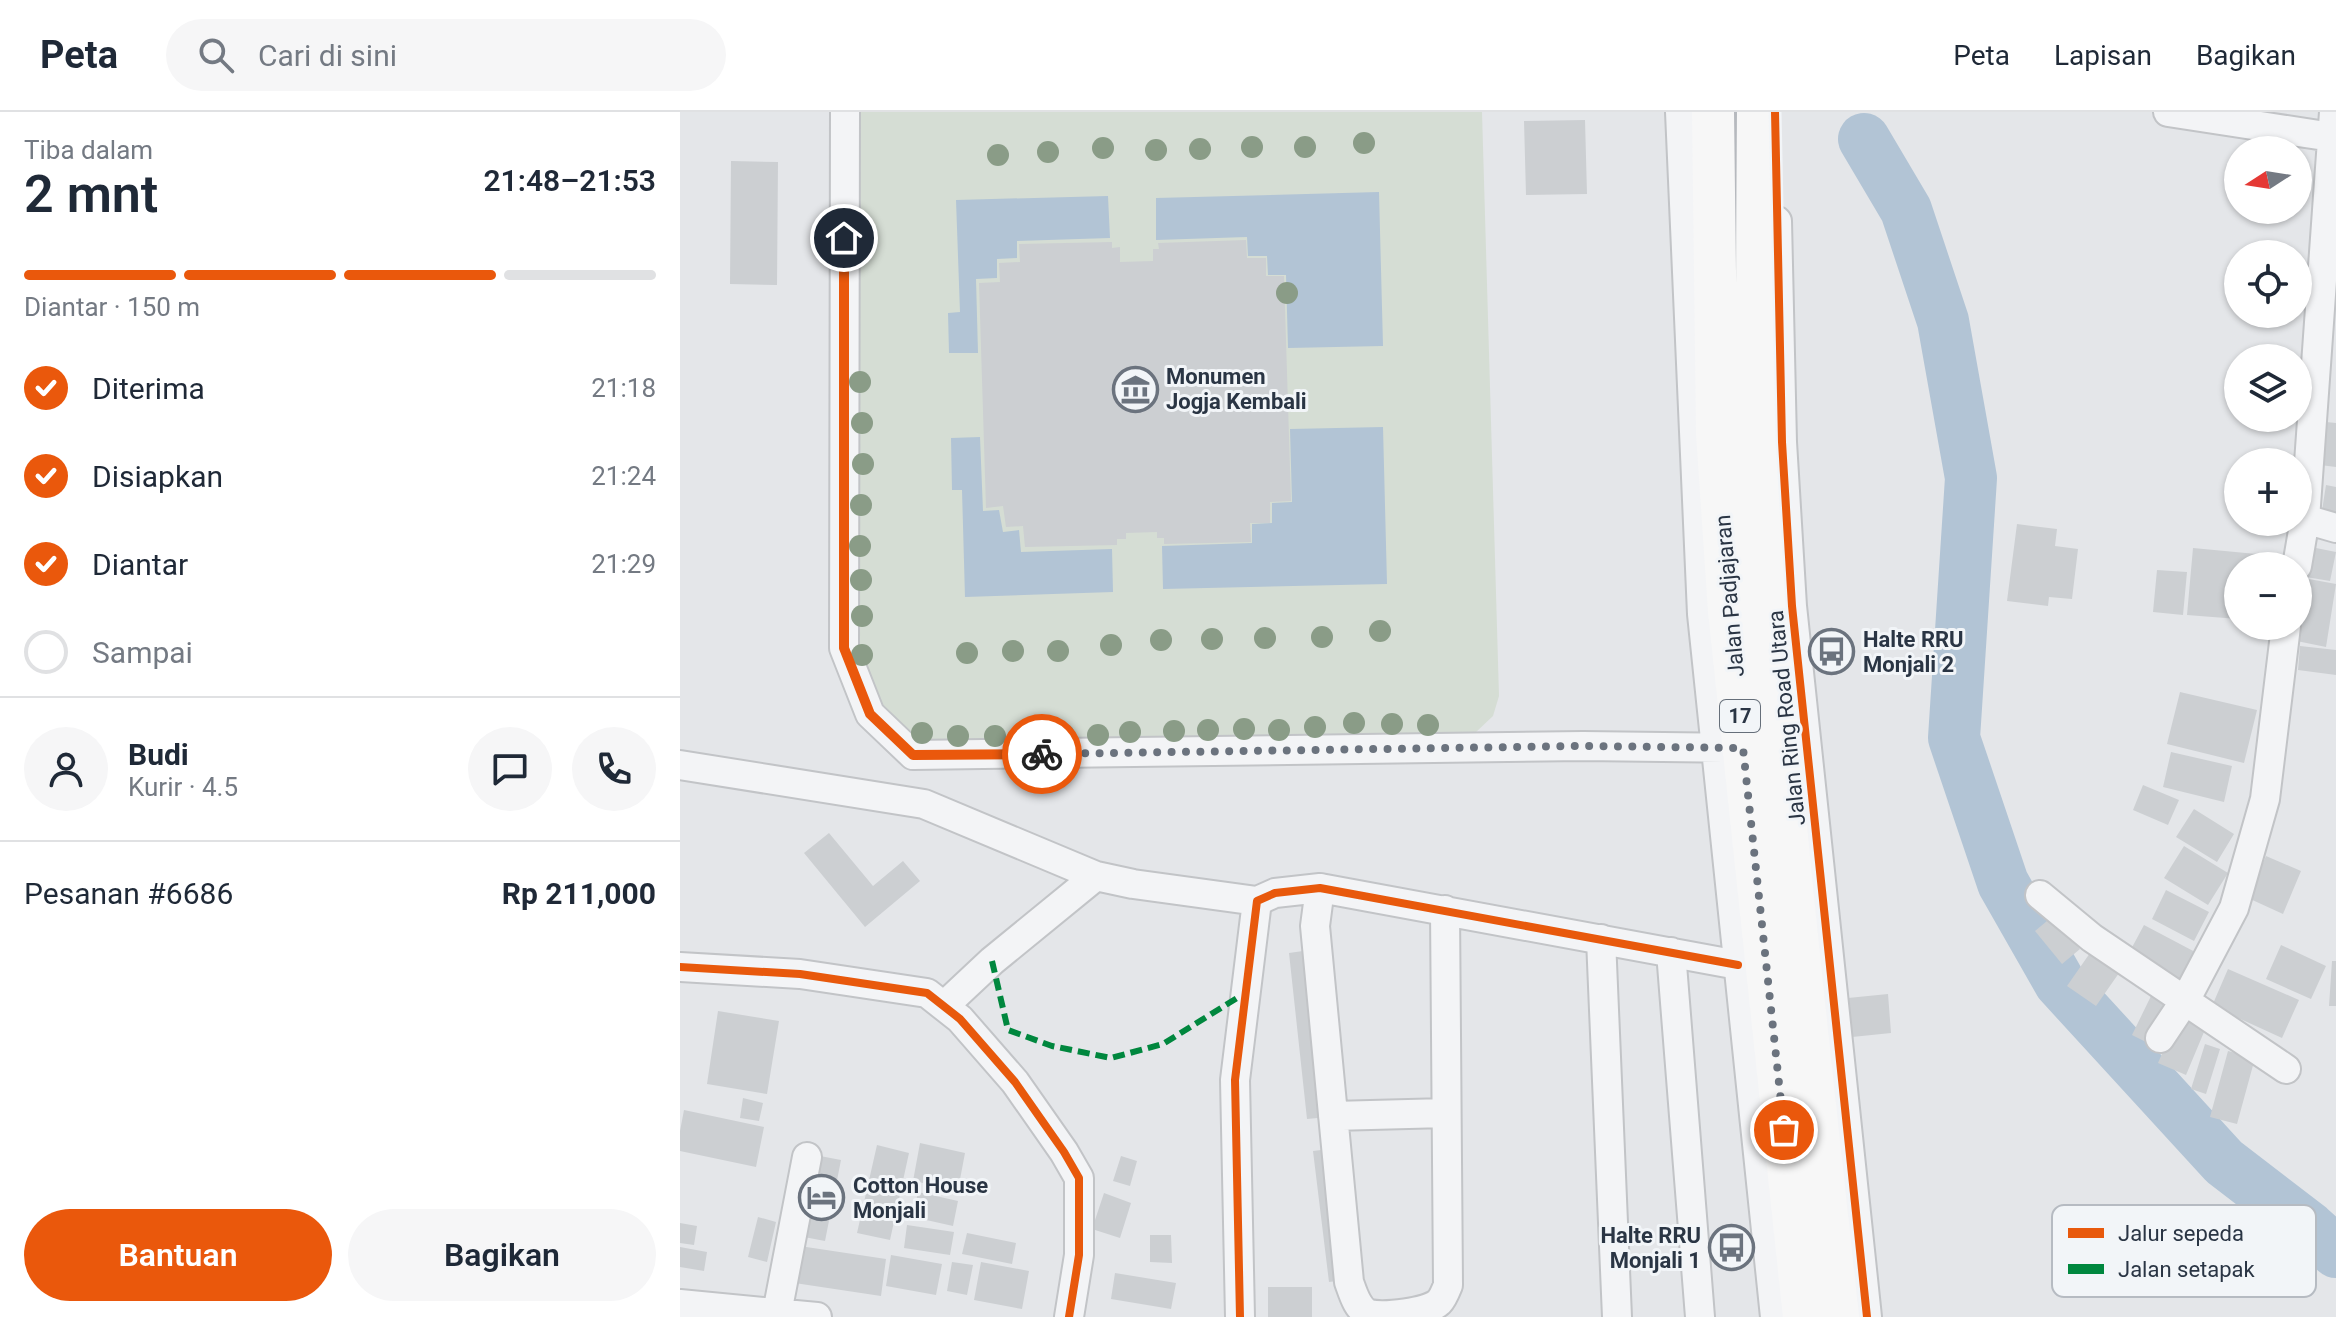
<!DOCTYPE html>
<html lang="id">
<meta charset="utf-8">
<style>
:root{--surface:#fff;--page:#f6f6f7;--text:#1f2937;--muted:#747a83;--line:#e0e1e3;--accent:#ea580c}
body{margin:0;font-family:Roboto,sans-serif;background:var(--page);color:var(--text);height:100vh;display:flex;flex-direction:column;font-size:30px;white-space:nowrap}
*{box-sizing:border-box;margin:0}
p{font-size:26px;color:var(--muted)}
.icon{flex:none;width:44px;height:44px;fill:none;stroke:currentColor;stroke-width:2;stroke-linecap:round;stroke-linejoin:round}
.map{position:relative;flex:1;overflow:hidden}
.sheet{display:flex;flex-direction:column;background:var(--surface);width:680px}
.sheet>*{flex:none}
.needle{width:52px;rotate:258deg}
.fabs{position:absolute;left:1544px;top:24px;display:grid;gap:16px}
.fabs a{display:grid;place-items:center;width:88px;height:88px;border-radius:50%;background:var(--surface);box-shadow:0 2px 6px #0004;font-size:40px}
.pin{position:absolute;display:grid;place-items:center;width:68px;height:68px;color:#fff;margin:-34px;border:4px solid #fff;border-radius:50%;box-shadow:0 2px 8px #0007}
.courier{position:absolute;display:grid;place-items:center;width:80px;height:80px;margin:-40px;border:6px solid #ea580c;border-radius:50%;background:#fff;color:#222;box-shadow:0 2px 10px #0007}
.summary em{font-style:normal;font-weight:600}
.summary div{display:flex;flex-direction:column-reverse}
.summary{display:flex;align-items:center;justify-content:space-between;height:136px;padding:0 24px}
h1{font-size:52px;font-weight:600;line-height:60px}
.bar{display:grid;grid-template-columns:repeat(4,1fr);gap:12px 8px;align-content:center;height:96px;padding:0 24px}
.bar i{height:10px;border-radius:6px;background:var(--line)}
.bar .on{background:var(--accent)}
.bar p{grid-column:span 4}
.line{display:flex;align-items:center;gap:20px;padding:0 24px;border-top:2px solid var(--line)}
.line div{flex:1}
.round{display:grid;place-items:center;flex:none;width:84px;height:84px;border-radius:42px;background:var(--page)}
ol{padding:0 24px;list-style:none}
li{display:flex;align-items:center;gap:24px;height:88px}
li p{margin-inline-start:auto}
li .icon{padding:8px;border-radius:50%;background:var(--accent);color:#fff;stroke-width:4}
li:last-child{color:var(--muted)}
li i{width:44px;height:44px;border:4px solid var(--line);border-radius:50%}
.cta{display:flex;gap:16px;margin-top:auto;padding:16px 24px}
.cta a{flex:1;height:92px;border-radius:48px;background:var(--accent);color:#fff;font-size:32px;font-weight:600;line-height:92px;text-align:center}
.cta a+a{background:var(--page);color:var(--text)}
header{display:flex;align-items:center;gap:48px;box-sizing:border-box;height:112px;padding:0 40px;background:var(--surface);border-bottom:2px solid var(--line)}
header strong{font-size:38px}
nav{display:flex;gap:44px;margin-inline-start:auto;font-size:28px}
.search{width:560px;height:72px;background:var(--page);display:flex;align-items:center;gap:20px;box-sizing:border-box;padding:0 28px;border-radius:44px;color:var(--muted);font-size:30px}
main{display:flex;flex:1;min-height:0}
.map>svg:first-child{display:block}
.green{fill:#d5ddd4}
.water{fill:#b2c4d5}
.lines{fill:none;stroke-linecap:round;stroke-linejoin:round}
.river{stroke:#b2c4d5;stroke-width:52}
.building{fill:#cccfd2}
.minor-casing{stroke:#c2c4c7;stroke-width:32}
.highway-casing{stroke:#b6b9be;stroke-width:46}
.minor{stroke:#f3f4f6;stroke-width:28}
.highway{stroke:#f7f7f7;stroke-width:42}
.quiet{stroke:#00873e;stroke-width:6;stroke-dasharray:12 6;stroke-linecap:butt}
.cycleway-casing{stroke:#f2f5f8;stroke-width:13}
.cycleway{stroke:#e8590c;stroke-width:8}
.tree{fill:#8a9c87}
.done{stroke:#6b737e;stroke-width:8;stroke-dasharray:0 14.4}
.route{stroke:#ea580c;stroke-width:10}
.labels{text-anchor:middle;stroke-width:6;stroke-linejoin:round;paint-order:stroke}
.shield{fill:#f2f5f8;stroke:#666f7a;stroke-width:2}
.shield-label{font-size:20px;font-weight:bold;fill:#2a3544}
.poi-label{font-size:22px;font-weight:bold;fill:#2a3544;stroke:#f2f5f8;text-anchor:start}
.street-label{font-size:22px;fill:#2a3544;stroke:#f2f5f8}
.key{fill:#f2f5f8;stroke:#b6bbc2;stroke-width:2}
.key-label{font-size:22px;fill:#2a3544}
</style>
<header>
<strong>Peta</strong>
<div class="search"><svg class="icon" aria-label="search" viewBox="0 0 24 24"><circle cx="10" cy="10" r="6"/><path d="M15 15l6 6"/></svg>Cari di sini</div>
<nav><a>Peta</a><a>Lapisan</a><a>Bagikan</a></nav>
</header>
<main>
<section class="sheet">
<div class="summary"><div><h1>2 mnt</h1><p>Tiba dalam</p></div><em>21:48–21:53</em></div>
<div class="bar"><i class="on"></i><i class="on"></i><i class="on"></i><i></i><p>Diantar · 150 m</p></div>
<ol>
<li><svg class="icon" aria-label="check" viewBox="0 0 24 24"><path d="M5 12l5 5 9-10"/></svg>Diterima<p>21:18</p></li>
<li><svg class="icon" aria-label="check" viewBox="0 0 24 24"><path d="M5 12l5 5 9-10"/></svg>Disiapkan<p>21:24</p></li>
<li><svg class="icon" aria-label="check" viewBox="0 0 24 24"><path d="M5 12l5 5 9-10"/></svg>Diantar<p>21:29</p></li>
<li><i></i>Sampai</li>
</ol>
<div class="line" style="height:144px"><a class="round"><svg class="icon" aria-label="person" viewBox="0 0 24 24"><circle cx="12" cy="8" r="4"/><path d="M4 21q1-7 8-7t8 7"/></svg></a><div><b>Budi</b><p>Kurir · 4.5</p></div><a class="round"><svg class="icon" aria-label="chat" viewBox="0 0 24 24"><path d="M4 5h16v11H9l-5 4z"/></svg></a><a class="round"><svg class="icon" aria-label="phone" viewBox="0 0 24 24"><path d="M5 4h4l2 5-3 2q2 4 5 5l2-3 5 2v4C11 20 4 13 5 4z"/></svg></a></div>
<div class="line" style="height:104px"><div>Pesanan #6686</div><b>Rp 211,000</b></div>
<div class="cta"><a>Bantuan</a><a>Bagikan</a></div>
</section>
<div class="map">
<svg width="1656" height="1205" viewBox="0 0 1656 1205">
<rect width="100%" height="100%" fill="#e4e6e9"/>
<path class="green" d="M170 0H802L819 584 813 604 795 621 234 631 195 595 177 536Z"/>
<path class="water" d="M699 80 703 234 608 236 606 163H588L587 144H568L567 125 476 128V86Z
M428 84 430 126 337 129V146L317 147V166L296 167 298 241H269L268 201 280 200 276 88Z
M703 315 707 472 483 477 482 434 572 431V412L592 411V391L612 390 610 317Z
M300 325 303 399 319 398 323 420 339 418 341 440 432 437 433 480 285 485 282 378H272L271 326Z"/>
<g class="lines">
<path class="river" d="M1184 27 1226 98 1263 209 1291 366 1274 626 1323 771 1380 871 1544 1050 1630 1116 1656 1140"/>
</g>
<path class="building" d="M905 8 907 82 846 83 844 9Z
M51 49 98 50 97 173 50 172Z
M566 128 567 146H586V164H604L611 389 590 390V411H570L571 430 484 432V426H477V420L446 421V427H437V433L345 435 343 414 326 415 323 394 306 396 299 171 320 170 319 151 340 150 339 132 432 130V136L440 135V150L473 149V137H479L478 131Z
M1646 310 1656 311V355L1640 353Z
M1646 373 1656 375V407L1641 405Z
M1337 412 1377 417 1375 434 1398 437 1392 487 1369 485 1368 494 1327 489Z
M1626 434 1656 440 1650 469 1620 464Z
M1513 436 1609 445 1608 454H1558V507L1507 503Z
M1477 458 1507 460 1503 503 1473 500Z
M1618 465 1656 472 1646 535 1607 527 1618 514Z
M1620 534 1656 538V563L1618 558Z
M1500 580 1577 598 1564 651 1487 632Z
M1491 640 1552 654 1544 690 1483 675Z
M1463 673 1499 688 1488 713 1453 698Z
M1514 697 1554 722 1537 750 1496 725Z
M149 721 193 774 223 749 240 769 185 815 124 741Z
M1504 734 1548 761 1528 793 1484 766Z
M1586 744 1621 759 1603 802 1568 786Z
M1486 778 1529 800 1514 829 1472 807Z
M1373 804 1400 837 1382 852 1355 819Z
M1464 813 1517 841 1502 870 1449 841Z
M1601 833 1646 854 1631 887 1586 867Z
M630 838 648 1005 627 1007 609 841Z
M1410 841 1439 861 1416 894 1387 874Z
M1652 849H1656V894H1649Z
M1548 857 1619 888 1602 926 1532 894Z
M1208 882 1211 921 1172 925 1168 886Z
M1471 884 1488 892 1468 931 1452 923Z
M1502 896 1529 908 1506 963 1478 951Z
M38 899 99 909 87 982 27 972Z
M1525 932 1540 937 1526 982 1511 977Z
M1548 939 1575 946 1557 1012 1530 1005Z
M63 986 83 991 79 1009 60 1006Z
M4 998 84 1015 76 1055 0 1039V1019Z
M240 1031 285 1041 278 1078 233 1069Z
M197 1033 229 1041 210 1128 177 1121Z
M649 1037 665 1168 649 1170 633 1039Z
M140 1044 161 1048 145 1129 124 1125Z
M441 1044 457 1049 450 1074 433 1069Z
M238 1080 278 1089 273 1114 233 1105Z
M424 1081 451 1091 440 1126 412 1117Z
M78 1105 96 1110 87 1150 68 1145Z
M0 1111 17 1114 14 1133 0 1131Z
M227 1113 274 1120 270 1143 224 1136Z
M287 1121 336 1131 332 1152 282 1142Z
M470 1123H491L492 1151 470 1150Z
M113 1133 206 1147 201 1184 108 1170Z
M0 1135 27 1140 24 1159 0 1155Z
M211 1143 262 1152 256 1183 206 1174Z
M272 1150 293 1153 287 1183 267 1179Z
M301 1150 349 1159 342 1197 294 1188Z
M435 1161 496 1171 491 1197 431 1187Z
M588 1175H632V1205H588Z"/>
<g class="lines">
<defs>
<path id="minor" d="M165 0 164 536 190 602 233 643 903 634 1063 636
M1000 0 1022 502 1095 1205
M1488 0 1652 25
M1097 109 1102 330 1112 494 1187 1205
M1625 407 1656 416
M1617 454 1625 407 1654 0
M0 653 244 692 416 764
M640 776 635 814 669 1170C673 1181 677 1197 689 1202 704 1205 747 1201 759 1190 763 1186 766 1178 768 1173L765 798
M1360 783 1412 826 1606 957
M921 827 937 1205
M991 840 1020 1205
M0 855 120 862 247 881 280 907 335 970 384 1040 399 1066V1143L389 1205
M264 894 312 849 416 764 453 772 577 789
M1480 926 1506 887 1554 796 1585 687 1606 514
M653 1004 766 1001
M0 1192 137 1205
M97 1201 127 1045
M560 1205 555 968 577 789 595 781 640 776 1058 853"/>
<path id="highway" d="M1033 0 1037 321 1049 499 1124 1205
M1078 0C1077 150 1075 300 1084 449 1101 702 1131 953 1158 1205"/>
</defs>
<use href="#minor" class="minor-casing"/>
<use href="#highway" class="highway-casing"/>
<use href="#minor" class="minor"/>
<use href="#highway" class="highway"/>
<path class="quiet" d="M312 849 328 918 372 934 431 946 483 932 565 881"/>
<defs>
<path id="cycleway" d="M1095 0 1102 330 1112 494 1187 1205
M0 855 120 862 247 881 280 907 335 970 384 1040 399 1066V1143L389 1205
M560 1205 555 968 577 789 595 781 640 776 1058 853"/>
</defs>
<use href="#cycleway" class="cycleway-casing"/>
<use href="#cycleway" class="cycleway"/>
</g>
<g class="tree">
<circle cx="684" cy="31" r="11"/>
<circle cx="572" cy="35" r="11"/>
<circle cx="625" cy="35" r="11"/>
<circle cx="423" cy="36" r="11"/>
<circle cx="520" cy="37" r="11"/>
<circle cx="476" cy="38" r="11"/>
<circle cx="368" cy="40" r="11"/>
<circle cx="318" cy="43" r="11"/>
<circle cx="607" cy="181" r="11"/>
<circle cx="180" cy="270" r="11"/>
<circle cx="182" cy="311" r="11"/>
<circle cx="183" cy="352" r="11"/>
<circle cx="181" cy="393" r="11"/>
<circle cx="180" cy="434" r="11"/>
<circle cx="181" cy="468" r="11"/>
<circle cx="182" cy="504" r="11"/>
<circle cx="700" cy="519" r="11"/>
<circle cx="642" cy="525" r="11"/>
<circle cx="585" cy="526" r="11"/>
<circle cx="532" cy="527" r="11"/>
<circle cx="481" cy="528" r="11"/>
<circle cx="431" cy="533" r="11"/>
<circle cx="333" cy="539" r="11"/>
<circle cx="378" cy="539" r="11"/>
<circle cx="287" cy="541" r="11"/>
<circle cx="182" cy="543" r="11"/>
<circle cx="674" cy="611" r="11"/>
<circle cx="712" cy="612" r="11"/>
<circle cx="748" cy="613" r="11"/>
<circle cx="635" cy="615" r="11"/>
<circle cx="564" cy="617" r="11"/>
<circle cx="528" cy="618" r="11"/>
<circle cx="599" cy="618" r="11"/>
<circle cx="494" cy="619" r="11"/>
<circle cx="450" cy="620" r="11"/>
<circle cx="242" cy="621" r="11"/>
<circle cx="384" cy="623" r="11"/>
<circle cx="418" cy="623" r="11"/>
<circle cx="278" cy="624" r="11"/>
<circle cx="315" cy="624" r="11"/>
<circle cx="349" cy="625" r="11"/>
</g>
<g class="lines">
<path class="done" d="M362 642 903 634 1063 636 1104 1018"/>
<path class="route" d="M164 126V536L190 602 233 643 362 642"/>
</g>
<defs>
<symbol id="museum-ring" viewBox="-11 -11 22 22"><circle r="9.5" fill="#f2f5f8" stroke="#6b737e" stroke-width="1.5"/><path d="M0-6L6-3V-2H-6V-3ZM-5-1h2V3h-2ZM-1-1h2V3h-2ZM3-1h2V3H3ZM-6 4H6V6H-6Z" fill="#6b737e"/></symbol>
<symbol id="bus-ring" viewBox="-11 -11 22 22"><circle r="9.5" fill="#f2f5f8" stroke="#6b737e" stroke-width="1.5"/><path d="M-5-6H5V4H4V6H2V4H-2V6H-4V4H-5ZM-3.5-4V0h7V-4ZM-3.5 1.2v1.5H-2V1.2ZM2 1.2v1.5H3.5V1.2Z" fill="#6b737e"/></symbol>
<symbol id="hotel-ring" viewBox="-11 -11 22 22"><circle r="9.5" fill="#f2f5f8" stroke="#6b737e" stroke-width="1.5"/><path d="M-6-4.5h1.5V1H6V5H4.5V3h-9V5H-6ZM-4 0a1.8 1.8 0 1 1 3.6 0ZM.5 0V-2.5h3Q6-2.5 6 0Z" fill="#6b737e"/></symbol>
</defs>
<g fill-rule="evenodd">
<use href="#museum-ring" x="430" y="252" width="51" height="51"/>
<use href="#bus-ring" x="1126" y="514" width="51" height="51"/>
<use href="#hotel-ring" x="116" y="1060" width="51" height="51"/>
<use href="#bus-ring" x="1026" y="1110" width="51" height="51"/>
</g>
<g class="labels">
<rect class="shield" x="1040" y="588" width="40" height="32" rx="6"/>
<g class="shield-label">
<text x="1060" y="611">17</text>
</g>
<g class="poi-label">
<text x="486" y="272">Monumen<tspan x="486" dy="25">Jogja Kembali</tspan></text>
<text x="1183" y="535">Halte RRU<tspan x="1183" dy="25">Monjali 2</tspan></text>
<text x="173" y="1081">Cotton House<tspan x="173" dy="25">Monjali</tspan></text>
<text x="1021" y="1131" text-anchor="end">Halte RRU<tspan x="1021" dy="25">Monjali 1</tspan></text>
</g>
<g class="street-label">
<text transform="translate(1049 484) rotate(-95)" y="8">Jalan Padjajaran</text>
<text transform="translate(1106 606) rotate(-96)" y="8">Jalan Ring Road Utara</text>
</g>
</g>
<rect x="1372" y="1093" width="264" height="92" rx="12" class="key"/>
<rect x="1388" y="1116" width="36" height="10" fill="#e8590c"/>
<rect x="1388" y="1152" width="36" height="10" fill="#00873e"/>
<g class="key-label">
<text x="1438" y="1129">Jalur sepeda</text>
<text x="1438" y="1165">Jalan setapak</text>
</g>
</svg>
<div class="fabs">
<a><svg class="needle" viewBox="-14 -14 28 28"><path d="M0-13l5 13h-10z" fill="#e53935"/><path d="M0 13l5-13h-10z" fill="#747a83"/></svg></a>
<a><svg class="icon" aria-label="locate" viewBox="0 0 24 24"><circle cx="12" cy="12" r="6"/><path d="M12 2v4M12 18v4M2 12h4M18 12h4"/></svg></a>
<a><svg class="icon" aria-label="layers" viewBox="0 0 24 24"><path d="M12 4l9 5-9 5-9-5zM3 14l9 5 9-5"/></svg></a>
<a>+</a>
<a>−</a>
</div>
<div class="pin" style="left:1104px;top:1018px;background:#ea580c"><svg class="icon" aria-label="bag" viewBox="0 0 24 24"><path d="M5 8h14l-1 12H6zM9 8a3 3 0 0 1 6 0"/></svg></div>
<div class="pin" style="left:164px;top:126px;background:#1f2937"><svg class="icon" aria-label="home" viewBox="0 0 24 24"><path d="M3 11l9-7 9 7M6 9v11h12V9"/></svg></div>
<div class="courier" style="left:362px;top:642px"><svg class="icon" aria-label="bike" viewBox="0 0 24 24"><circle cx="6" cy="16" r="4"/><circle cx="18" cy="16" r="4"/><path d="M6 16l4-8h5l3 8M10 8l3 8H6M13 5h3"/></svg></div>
</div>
</main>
